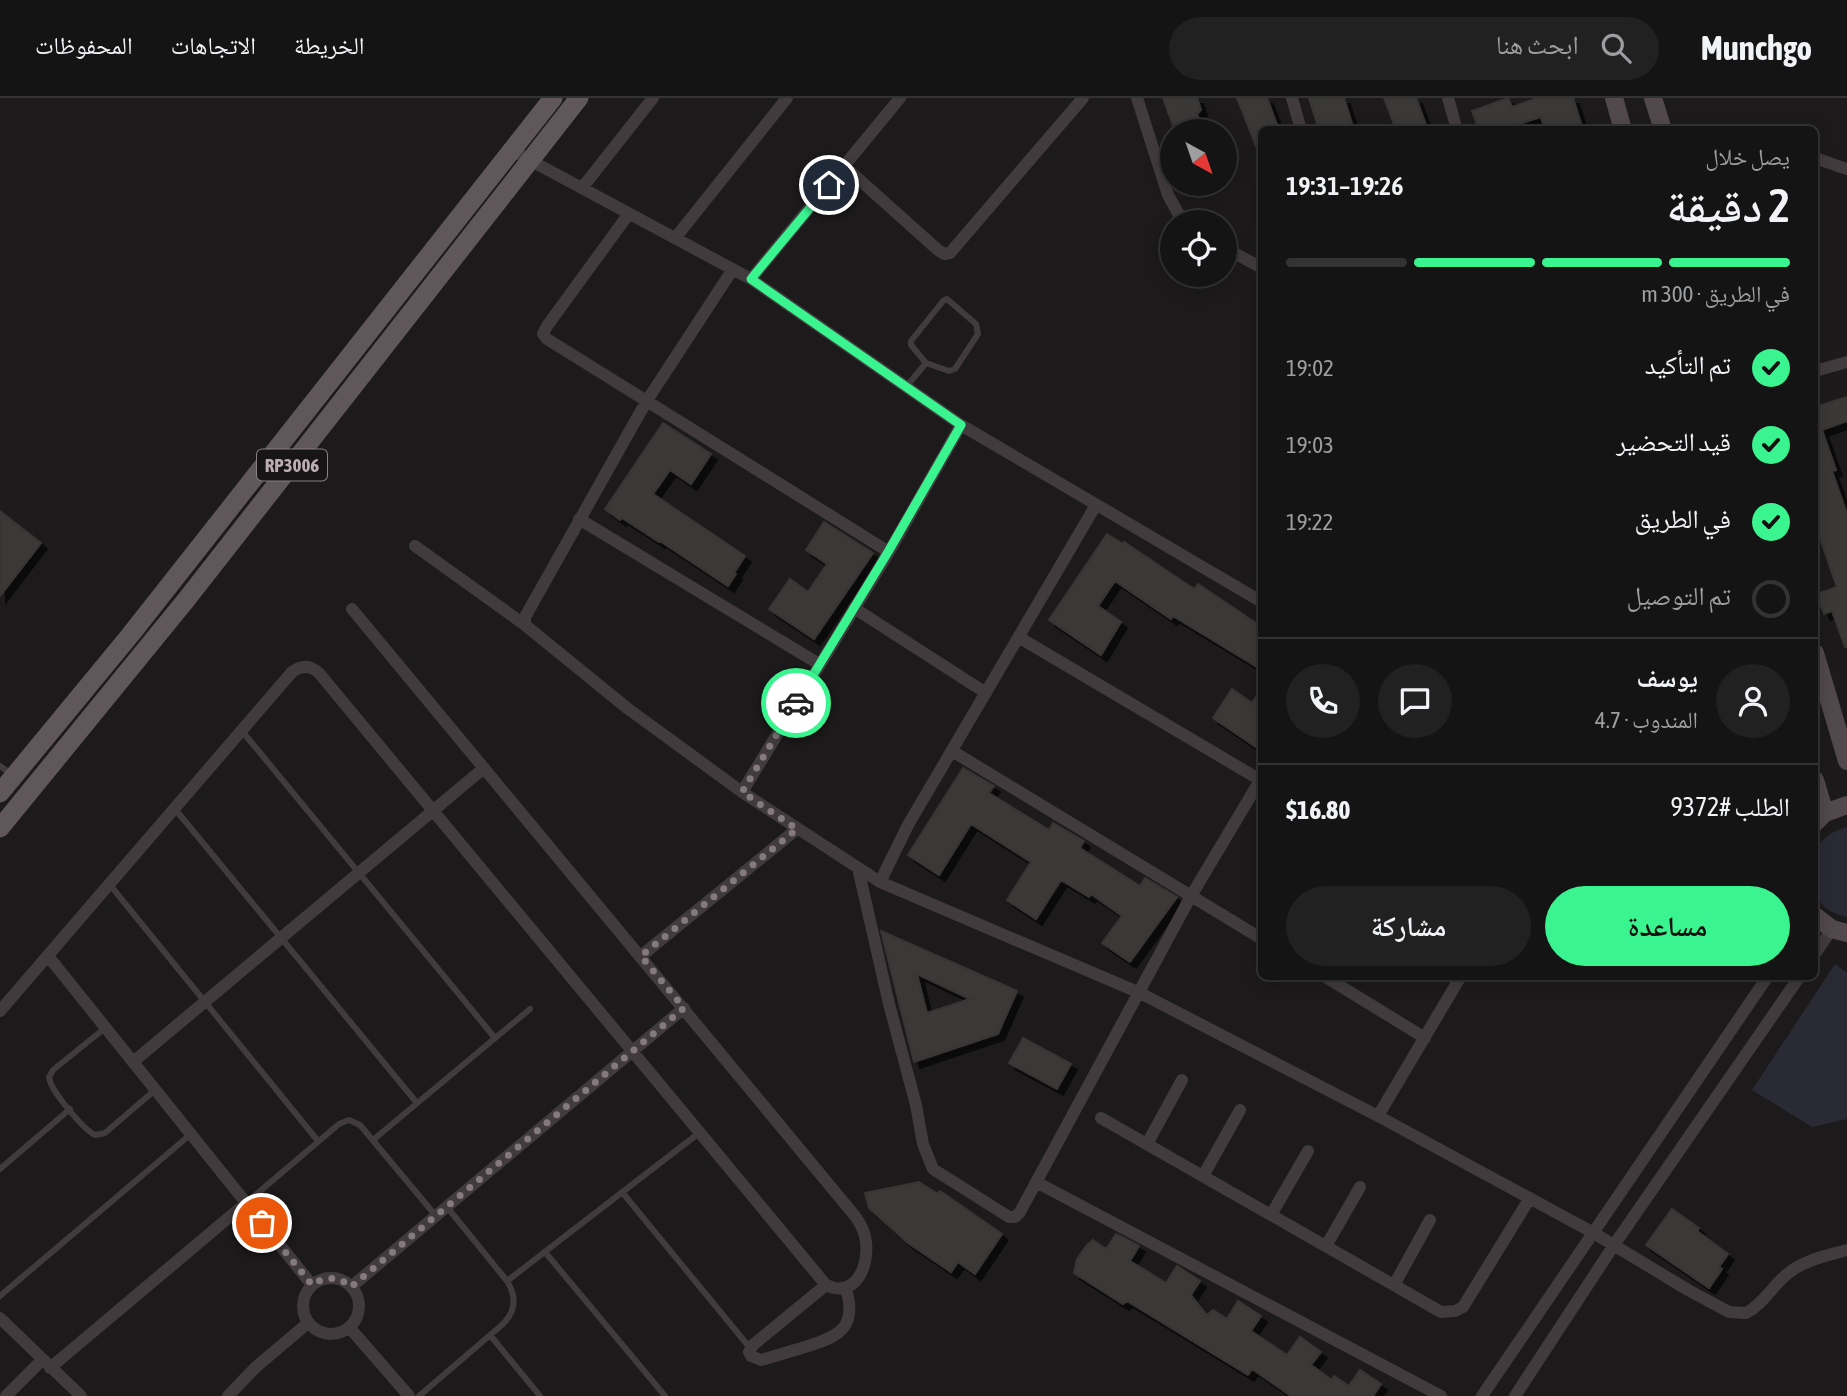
<!DOCTYPE html>
<html lang="ar">
<meta charset="utf-8">
<style>
:root{--surface:#151414;--page:#222122;--text:#f1f3f6;--muted:#9d9ea0;--line:#343334;--accent:#3af490}
body{margin:0;font-family:"Asap Condensed","Noto Naskh Arabic",sans-serif;background:var(--page);color:var(--text);direction:rtl;height:100vh;display:flex;flex-direction:column;font-size:26px;white-space:nowrap}
*{box-sizing:border-box;margin:0}
p{font-size:23px;color:var(--muted)}
.icon{flex:none;width:38px;height:38px;fill:none;stroke:currentColor;stroke-width:2;stroke-linecap:round;stroke-linejoin:round}
.map{position:relative;flex:1;overflow:hidden;direction:ltr}
.details{position:absolute;left:1258px;top:28px;width:560px;height:854px;display:flex;flex-direction:column;background:var(--surface);border-radius:10px;box-shadow:0 4px 18px #0003,0 0 0 2px var(--line);direction:rtl}
.details>*{flex:none}
.needle{width:46px;rotate:140deg}
.fabs{position:absolute;left:1160px;top:21px;display:grid;gap:14px}
.fabs a{display:grid;place-items:center;width:77px;height:77px;border-radius:50%;background:var(--surface);box-shadow:0 4px 18px #0003,0 0 0 2px var(--line);font-size:35px}
.pin{position:absolute;display:grid;place-items:center;width:60px;height:60px;color:#fff;margin:-30px;border:4px solid #fff;border-radius:50%;box-shadow:0 2px 7px #0007}
.courier{position:absolute;display:grid;place-items:center;width:70px;height:70px;margin:-35px;border:5px solid #3af490;border-radius:50%;background:#fff;color:#222;box-shadow:0 2px 9px #0007}
.headline em{font-style:normal;font-weight:600}
.headline div{display:flex;flex-direction:column-reverse}
.headline{display:flex;align-items:center;justify-content:space-between;height:119px;padding:0 28px}
h1{font-size:46px;font-weight:600;line-height:52px}
.bar{display:grid;grid-template-columns:repeat(4,1fr);gap:10px 7px;align-content:center;height:84px;padding:0 28px}
.bar i{height:9px;border-radius:5px;background:var(--line)}
.bar .selected{background:var(--accent)}
.bar p{grid-column:span 4}
.line{display:flex;align-items:center;gap:18px;padding:0 28px;border-top:2px solid var(--line)}
.line div{flex:1}
.round{display:grid;place-items:center;flex:none;width:74px;height:74px;border-radius:37px;background:var(--page)}
ol{padding:0 28px;list-style:none}
li{display:flex;align-items:center;gap:21px;height:77px}
li p{margin-inline-start:auto}
li .icon{padding:7px;border-radius:50%;background:var(--accent);color:#111;stroke-width:4}
li:last-child{color:var(--muted)}
li i{width:38px;height:38px;border:4px solid var(--line);border-radius:50%}
.action{display:flex;gap:14px;margin-top:auto;padding:14px 28px}
.action a{flex:1;height:80px;border-radius:42px;background:var(--accent);color:#111;font-size:28px;font-weight:600;line-height:80px;text-align:center}
.action a+a{background:var(--page);color:var(--text)}
header{display:flex;align-items:center;gap:42px;box-sizing:border-box;height:98px;padding:0 35px;background:var(--surface);border-bottom:2px solid var(--line)}
header strong{font-size:33px}
nav{display:flex;gap:38px;margin-inline-start:auto;font-size:24px}
.search{width:490px;height:63px;background:var(--page);display:flex;align-items:center;gap:18px;box-sizing:border-box;padding:0 24px;border-radius:38px;color:var(--muted);font-size:26px}
.map>svg:first-child{display:block}
.green{fill:#292a34}
.building{fill:#3b3738;stroke:#383434;stroke-width:2;fill-rule:evenodd;filter:url(#shadow)}
.lines{fill:none;stroke-linecap:round;stroke-linejoin:round}
.lane{stroke:#413b3d;stroke-width:6}
.street{stroke:#413b3d;stroke-width:12}
.secondary{stroke:#51494c;stroke-width:18}
.primary{stroke:#60575b;stroke-width:19}
.done{stroke:#84797e;stroke-width:7;stroke-dasharray:0 12.6}
.route{stroke:#3af490;stroke-width:9}
.labels{text-anchor:middle;stroke-width:6;stroke-linejoin:round;paint-order:stroke}
.shield{fill:#171515;stroke:#8a7f84;stroke-width:2}
.shield-label{font-size:19px;font-weight:bold;fill:#bcacb4}
</style>
<header>
<strong>Munchgo</strong>
<div class="search"><svg class="icon" aria-label="search" viewBox="0 0 24 24"><circle cx="10" cy="10" r="6"/><path d="M15 15l6 6"/></svg>ابحث هنا</div>
<nav><a>الخريطة</a><a>الاتجاهات</a><a>المحفوظات</a></nav>
</header>
<div class="map">
<svg width="1847" height="1298" viewBox="0 0 1847 1298">
<defs>
<filter id="shadow"><feDropShadow dx="6" dy="6" stdDeviation="0" flood-color="#0009"/></filter>
</defs>
<rect width="100%" height="100%" fill="#1c1a1a"/>
<path class="green" d="M1847 729V819C1821 813 1815 802 1815 777 1815 749 1818 738 1847 729Z
M1835 866 1847 875V1021L1812 1029 1752 992Z"/>
<path class="building" d="M1163 0H1197L1201 12 1197 16 1204 33H1175Z
M1237 0H1267L1279 32H1262V63Z
M1309 0H1344L1354 32H1319Z
M1384 0H1416L1428 32H1396Z
M1508 0 1512 9 1537 0H1573L1583 32H1545L1541 19 1509 29 1510 32H1479L1472 13Z
M1847 299V323L1822 332 1836 372 1832 373 1847 416V549H1845L1832 513 1824 516 1817 496 1837 489 1815 426V309Z
M663 325 711 356 691 386 670 372 653 396 745 458 734 475 736 476 728 488 660 443 659 444 622 420 620 422 605 411Z
M0 413 41 445 0 498Z
M824 424 873 455 814 541 769 511 790 481 808 494 827 466 806 452Z
M1107 436 1123 446 1124 444 1194 491 1198 486 1262 529V572L1173 518 1171 521 1115 483 1098 508 1121 524 1101 557 1049 522Z
M1232 591 1252 605 1262 591V653L1213 620Z
M963 670 994 688 989 695 1049 732 1053 725 1084 743 1080 750 1140 788 1145 780 1177 799 1130 864 1102 845 1122 818 1091 796 1089 799 1061 782 1036 821 1007 802 1031 764 971 726 939 777 908 757Z
M881 833 1017 893 998 936 914 964ZM917 876 970 901 927 915Z
M1023 940 1071 966 1057 991 1009 965Z
M919 1084 938 1096 940 1093 1002 1136 975 1176 958 1164 951 1174 908 1145 869 1110 865 1095Z
M1672 1111 1699 1130 1697 1133 1728 1156 1719 1169 1722 1171 1709 1190 1646 1147Z
M1116 1136 1139 1148 1130 1163 1166 1185 1177 1168 1200 1183 1191 1197 1207 1217 1213 1212 1227 1221 1238 1203 1261 1218 1251 1233 1287 1257 1300 1239 1321 1254 1311 1267 1332 1282 1334 1278 1349 1288 1360 1272 1381 1286 1373 1298H1291L1252 1271 1248 1277 1127 1203 1123 1206 1074 1175 1077 1161 1087 1147 1093 1142 1106 1151Z"/>
<g class="lines">
<path class="lane" d="M947 201 976 226 978 236 955 271 949 273 926 265 911 247V243L943 203Z
M906 289 926 265
M242 633 495 940
M0 668 11 676
M175 711 417 1005
M110 787 318 1043
M105 930 53 972 49 979C50 992 83 1031 95 1037L105 1035 155 992
M373 1042 530 911
M0 1071 70 1011
M622 1094 750 1250
M246 1105 339 1026 349 1022 360 1027 436 1118
M545 1154 665 1298
M507 1183 699 1035
M0 1198 191 1036
M490 1237 540 1298
M419 1298 503 1226C516 1213 517 1199 507 1183L447 1109"/>
<path class="street" d="M1137 0 1168 97 1183 124
M1292 0 1301 32
M1448 0 1457 32
M511 52 751 181 961 327 1262 504
M1815 60 1847 71
M844 68 938 152 944 156 950 155 1083 0
M582 90 653 0
M628 117 547 228 543 236 547 241 889 454
M676 139 787 0
M1225 150 1262 170
M751 181 900 0
M1815 273 1847 264
M579 421 819 566
M415 448 525 527 627 610 742 694 880 784 1140 895 1378 1018 1592 1134 1688 1192 1729 1214 1746 1215C1763 1206 1772 1189 1786 1177 1803 1162 1826 1158 1847 1152
M854 510 986 595
M525 527V519L646 304 733 171
M1020 540 1262 683
M952 653 1262 841
M742 694 889 454 961 327
M858 770 889 906 916 1007 923 1046 933 1071 1009 1119H1015L1020 1114 1191 798 1262 679
M880 784 908 727 1096 407
M1815 856 1832 831
M48 858 312 1187
M641 858 797 731
M1324 878 1425 940
M0 913 292 574C301 567 310 567 319 575L826 1187C855 1201 869 1169 866 1144 865 1134 861 1126 855 1118L352 511
M133 964 484 670
M1378 1018 1461 878
M1101 1020 1441 1214 1455 1213 1463 1209 1530 1100
M1147 1046 1182 982
M1203 1078 1240 1012
M1036 1084 1441 1298
M1271 1117 1308 1053
M1326 1148 1360 1089
M303 1208a28 28 0 1 1 56 0a28 28 0 1 1-56 0Z
M826 1187 753 1247 749 1254 751 1258 761 1262C776 1258 791 1253 805 1249 838 1239 858 1230 846 1191
M1394 1187 1430 1122
M351 1189 684 910
M0 1220 81 1298
M349 1229 409 1298
M50 1270 246 1105
M6 1298 42 1262
M228 1298 256 1269 308 1225
M1482 1298 1768 878
M1515 1298 1614 1147 1800 878"/>
<path class="secondary" d="M1614 0 1623 32
M1653 0 1663 32
M1815 555 1847 663
M1815 682 1825 715
M1815 725 1825 715 1847 707
M1815 818 1832 831 1847 835"/>
<path class="primary" d="M0 695 131 536 553 0
M0 730 186 502 579 0"/>
</g>
<g class="lines">
<path class="done" d="M262 1125 312 1187C325 1178 339 1178 351 1189L684 910 641 858 797 731 742 694 796 605"/>
<path class="route" d="M796 605 888 454 961 327 751 181 829 87"/>
</g>
<g class="labels">
<rect class="shield" x="257" y="351.5" width="70" height="31" rx="5"/>
<g class="shield-label">
<text x="292" y="374">RP3006</text>
</g>
</g>
</svg>
<div class="fabs">
<a><svg class="needle" viewBox="-14 -14 28 28"><path d="M0-13l5 13h-10z" fill="#e53935"/><path d="M0 13l5-13h-10z" fill="#9d9ea0"/></svg></a>
<a><svg class="icon" aria-label="locate" viewBox="0 0 24 24"><circle cx="12" cy="12" r="6"/><path d="M12 2v4M12 18v4M2 12h4M18 12h4"/></svg></a>
</div>
<div class="pin" style="left:262px;top:1125px;background:#ea580c"><svg class="icon" aria-label="bag" viewBox="0 0 24 24"><path d="M5 8h14l-1 12H6zM9 8a3 3 0 0 1 6 0"/></svg></div>
<div class="pin" style="left:829px;top:87px;background:#1f2937"><svg class="icon" aria-label="home" viewBox="0 0 24 24"><path d="M3 11l9-7 9 7M6 9v11h12V9"/></svg></div>
<div class="courier" style="left:796px;top:605px"><svg class="icon" aria-label="car" viewBox="0 0 24 24"><path d="M5 17H2v-5l4-1 3-4h7l3 4 3 1v5h-3M9 17h6M6 11h13"/><circle cx="7" cy="17" r="2"/><circle cx="17" cy="17" r="2"/></svg></div>
<section class="details">
<div class="headline"><div><h1>2 دقيقة</h1><p>يصل خلال</p></div><em>19:26–19:31</em></div>
<div class="bar"><i class="selected"></i><i class="selected"></i><i class="selected"></i><i></i><p>في الطريق · 300 m</p></div>
<ol>
<li><svg class="icon" aria-label="check" viewBox="0 0 24 24"><path d="M5 12l5 5 9-10"/></svg>تم التأكيد<p>19:02</p></li>
<li><svg class="icon" aria-label="check" viewBox="0 0 24 24"><path d="M5 12l5 5 9-10"/></svg>قيد التحضير<p>19:03</p></li>
<li><svg class="icon" aria-label="check" viewBox="0 0 24 24"><path d="M5 12l5 5 9-10"/></svg>في الطريق<p>19:22</p></li>
<li><i></i>تم التوصيل</li>
</ol>
<div class="line" style="height:126px"><a class="round"><svg class="icon" aria-label="person" viewBox="0 0 24 24"><circle cx="12" cy="8" r="4"/><path d="M4 21q1-7 8-7t8 7"/></svg></a><div><b>يوسف</b><p>المندوب · 4.7</p></div><a class="round"><svg class="icon" aria-label="chat" viewBox="0 0 24 24"><path d="M4 5h16v11H9l-5 4z"/></svg></a><a class="round"><svg class="icon" aria-label="phone" viewBox="0 0 24 24"><path d="M5 4h4l2 5-3 2q2 4 5 5l2-3 5 2v4C11 20 4 13 5 4z"/></svg></a></div>
<div class="line" style="height:91px"><div>الطلب #9372</div><b>$16.80</b></div>
<div class="action"><a>مساعدة</a><a>مشاركة</a></div>
</section>
</div>
